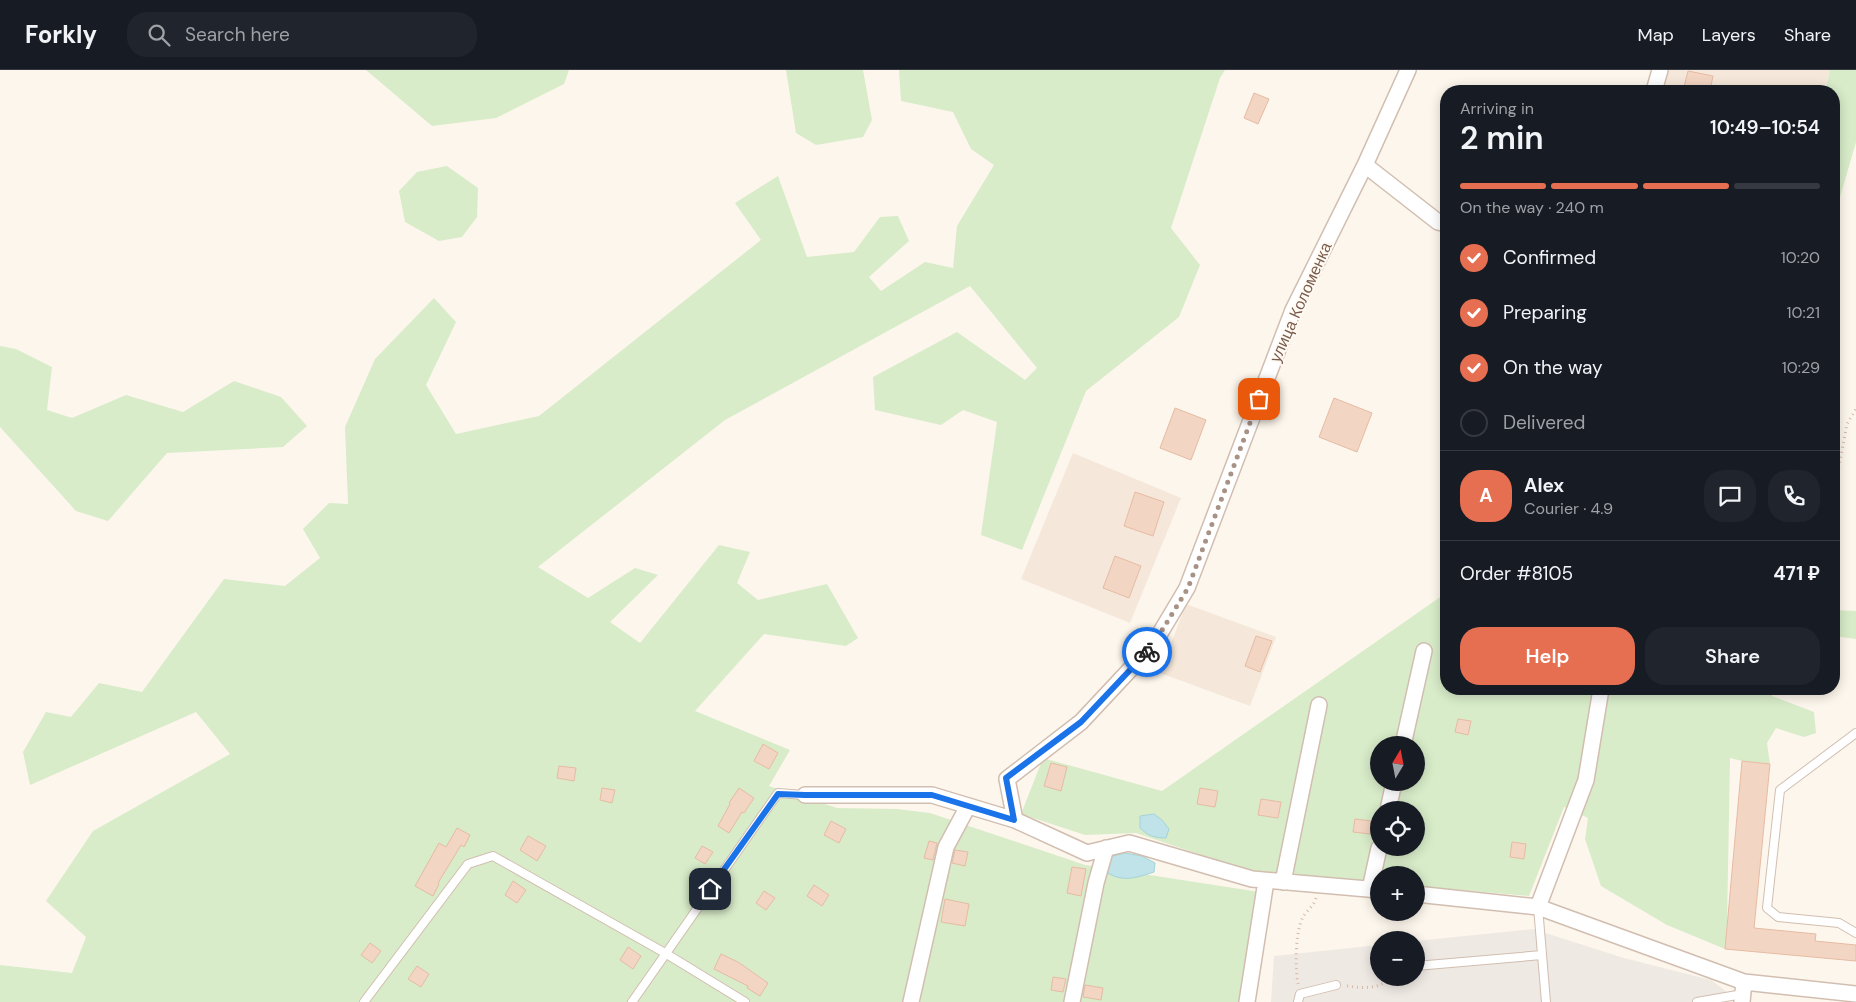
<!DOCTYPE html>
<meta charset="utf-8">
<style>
:root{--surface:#171b24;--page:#20242c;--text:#f1f3f6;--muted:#9ea1a6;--line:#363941;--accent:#e76f51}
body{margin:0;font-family:"DM Sans",sans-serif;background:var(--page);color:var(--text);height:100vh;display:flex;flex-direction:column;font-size:19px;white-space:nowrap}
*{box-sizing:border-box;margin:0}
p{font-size:16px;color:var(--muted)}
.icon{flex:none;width:28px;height:28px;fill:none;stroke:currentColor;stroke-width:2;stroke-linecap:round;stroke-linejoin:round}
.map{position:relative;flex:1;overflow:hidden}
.sheet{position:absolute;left:1440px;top:15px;width:400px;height:610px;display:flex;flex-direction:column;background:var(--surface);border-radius:20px;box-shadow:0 2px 12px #0003}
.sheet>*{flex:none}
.needle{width:32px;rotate:10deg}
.buttons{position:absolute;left:1370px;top:666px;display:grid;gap:10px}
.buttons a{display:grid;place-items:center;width:55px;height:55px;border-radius:50%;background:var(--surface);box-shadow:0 2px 12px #0003;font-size:25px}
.pin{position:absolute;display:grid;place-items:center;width:42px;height:42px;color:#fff;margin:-21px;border-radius:10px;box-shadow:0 2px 8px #0006}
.courier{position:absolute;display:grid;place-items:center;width:50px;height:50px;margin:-25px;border:4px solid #1a73e8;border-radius:50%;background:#fff;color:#222;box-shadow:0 1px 6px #0007}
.headline em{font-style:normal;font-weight:600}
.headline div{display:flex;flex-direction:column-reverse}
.headline{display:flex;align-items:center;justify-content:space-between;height:85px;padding:0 20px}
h1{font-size:32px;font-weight:600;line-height:38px}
.bar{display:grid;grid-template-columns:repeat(4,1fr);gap:8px 5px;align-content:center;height:60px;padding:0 20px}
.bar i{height:6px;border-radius:4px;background:var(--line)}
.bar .active{background:var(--accent)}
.bar p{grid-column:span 4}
.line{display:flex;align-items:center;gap:12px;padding:0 20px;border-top:1px solid var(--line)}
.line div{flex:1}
.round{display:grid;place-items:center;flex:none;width:52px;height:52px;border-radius:20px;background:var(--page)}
ol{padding:0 20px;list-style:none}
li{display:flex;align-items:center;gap:15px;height:55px}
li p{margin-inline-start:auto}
li .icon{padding:5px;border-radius:50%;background:var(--accent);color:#fff;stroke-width:4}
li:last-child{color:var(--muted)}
li i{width:28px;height:28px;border:2px solid var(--line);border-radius:50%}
.action{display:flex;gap:10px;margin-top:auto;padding:10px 20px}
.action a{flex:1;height:58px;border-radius:20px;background:var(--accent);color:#fff;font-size:20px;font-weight:600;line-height:58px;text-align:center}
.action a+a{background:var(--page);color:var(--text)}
header{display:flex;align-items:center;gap:30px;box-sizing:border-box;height:70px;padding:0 25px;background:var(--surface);border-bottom:1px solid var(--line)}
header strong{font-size:24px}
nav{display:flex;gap:28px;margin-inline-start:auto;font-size:18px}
.search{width:350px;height:45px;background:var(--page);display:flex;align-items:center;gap:12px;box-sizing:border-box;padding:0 18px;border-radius:20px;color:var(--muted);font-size:19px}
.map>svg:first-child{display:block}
.residential{fill:#f5e8da}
.industrial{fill:#efe9e4}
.green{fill:#d8ecc9;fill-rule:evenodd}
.water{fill:#bfe3e8;stroke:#a5d3da}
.building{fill:#f3d5c3;stroke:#e6bba3}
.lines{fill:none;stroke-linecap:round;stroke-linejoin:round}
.lane-casing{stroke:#d1beb0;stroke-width:10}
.street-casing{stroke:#d1beb0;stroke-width:18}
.path{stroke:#d9b8a5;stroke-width:3;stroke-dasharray:1 4;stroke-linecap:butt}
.lane{stroke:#fff;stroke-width:8}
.street{stroke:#fff;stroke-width:15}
.done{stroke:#a89285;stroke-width:5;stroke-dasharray:0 9}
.route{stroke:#1a73e8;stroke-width:6}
.labels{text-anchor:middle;stroke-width:4;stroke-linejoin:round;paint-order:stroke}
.street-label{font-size:16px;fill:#7a5c4d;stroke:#fffaf3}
</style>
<header>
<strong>Forkly</strong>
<div class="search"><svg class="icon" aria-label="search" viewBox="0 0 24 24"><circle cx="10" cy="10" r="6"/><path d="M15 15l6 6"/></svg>Search here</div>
<nav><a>Map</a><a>Layers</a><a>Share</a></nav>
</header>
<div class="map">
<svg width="1856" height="932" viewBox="0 0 1856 932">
<rect width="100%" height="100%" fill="#fdf6ec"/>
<path class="residential" d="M1669 0H1830L1825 21H1664Z
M1073 383 1181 428 1130 553 1021 509Z
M1186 534 1276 567 1250 636 1160 603Z"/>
<path class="industrial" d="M1533 859 1624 888 1711 910 1726 921 1727 932H1271L1274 886 1379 875V908H1416V871Z"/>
<path class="green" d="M366 0H569L564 14 496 48 432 56Z
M786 0H863L872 50 863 67 816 75 796 63Z
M899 0H1225L1220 8 1171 158 1200 195 1179 247 1086 321 1022 480 981 465 997 352 963 340 941 355 875 340 873 307 957 262 1025 310 1037 298 970 216 725 350 538 497 588 528 635 498 658 505 610 552 640 573 719 475 750 482 737 513 758 530 827 514 858 568 846 576 764 564 695 641 790 680 769 716 837 738 897 739 930 743 1085 795 1266 823 1247 932H0V895L72 903 86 867 46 831 93 761 230 684 196 642 30 715 23 682 46 642 71 647 99 613 142 622 224 509 285 516 320 488 303 459 329 433 348 434 345 357 375 289 434 228 456 252 426 315 456 364 539 346 761 170 735 133 778 106 807 187 854 182 880 147 898 146 909 171 869 207 881 221 925 192 953 198 957 156 994 95 971 79 953 42 901 31Z
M1830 0H1856V72L1834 148V21H1825Z
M447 96 478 118 477 147 462 167 439 171 405 152 399 121 417 102Z
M0 276 16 279 52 297 47 340 72 348 126 325 183 342 234 311 281 327 307 356 283 377 167 383 108 451 76 441 0 357Z
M1446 523V619H1772V626L1814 642 1816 663 1804 667 1776 658 1767 673 1770 694 1742 691 1730 688 1727 855 1725 879 1667 855 1601 816 1585 769 1588 748 1564 737 1529 826 1416 816V805H1379V813L1249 801 1136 763 1085 765 1021 744 1043 688 1162 721ZM1379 675H1416V712H1379ZM1379 740H1416V778H1379Z
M1834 540 1856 541V569L1834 566Z"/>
<path class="water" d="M1154 744 1162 750 1169 759 1166 768C1155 768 1148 766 1140 758V746Z
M1125 783 1142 786 1155 793 1154 802C1136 808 1121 813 1105 801L1109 787Z"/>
<path class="building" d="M1688 1 1713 6 1710 21H1683Z
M1254 23 1269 29 1258 54 1244 48Z
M1334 328 1372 343 1357 382 1319 367Z
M1175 338 1206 350 1191 390 1160 378Z
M1135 422 1164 432 1153 466 1124 456Z
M1115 486 1141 496 1129 528 1103 518Z
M1256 566 1272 571 1260 602 1245 596Z
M1458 649 1471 651 1468 665 1455 662Z
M763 674 778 683 769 699 754 691Z
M1742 691 1770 694 1754 858 1816 864 1815 871 1856 875V891L1725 879Z
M1051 693 1067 697 1061 721 1044 716Z
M559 696 576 698 574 711 557 708Z
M602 718 615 720 612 733 600 730Z
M739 718 754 728 744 743 742 742 729 763 718 756 730 734 729 733Z
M1200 718 1218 721 1215 737 1197 734Z
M1261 729 1281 732 1278 748 1258 745Z
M1355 749 1371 751 1370 764 1353 762Z
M831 751 846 759 839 773 824 765Z
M457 758 470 765 464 777 461 775 438 813 439 814 433 826 415 816 439 773 446 777Z
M528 766 546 776 537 791 520 780Z
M929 771 937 773 933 790 924 788Z
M1512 772 1526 774 1524 789 1510 787Z
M702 776 713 782 705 794 695 788Z
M955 780 968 782 965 796 952 793Z
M1072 797 1086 799 1081 826 1067 823Z
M513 811 526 820 517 833 505 825Z
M814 815 829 825 822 836 807 826Z
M764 821 775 828 766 840 756 833Z
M945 829 969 834 965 856 941 852Z
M370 873 381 881 372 893 361 885Z
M628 877 641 886 633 899 620 890Z
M721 884 738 892 768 913 760 926 747 918 748 916 714 899Z
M417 896 429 904 421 917 408 909Z
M1053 907 1066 909 1063 922 1051 920Z
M1085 915 1103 918 1101 930 1083 927Z"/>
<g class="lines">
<defs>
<path id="lane" d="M1856 663 1780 720 1767 838 1778 847 1839 853 1856 863
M1538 837 1546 932
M1416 896 1542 885
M364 932 468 794 493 786 665 883 745 932
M632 932 778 723 805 725
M1298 932 1300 924 1336 915
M1697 932 1743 924"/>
<path id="street" d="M1654 21 1660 0
M1365 95 1438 152 1446 154
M1403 675 1424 581
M805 725H932L1015 750 1087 783 1129 773 1252 809 1379 820
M1388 740 1394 712
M1015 750 1007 709 1081 652 1153 575 1187 518 1293 240 1365 95 1408 0
M1283 812 1319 635
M1370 819 1379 778
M1416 824 1538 837 1744 912 1856 924
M1538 837 1586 710 1601 619
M911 932 946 777 968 736
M1072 932 1096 813 1106 778
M1247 932 1266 811
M1742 932 1744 912"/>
</defs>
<use href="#lane" class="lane-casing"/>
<use href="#street" class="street-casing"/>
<path class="path" d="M1834 422 1847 354 1856 339
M1298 914C1295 898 1295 862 1303 847 1307 840 1314 836 1316 828
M1347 916C1363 918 1378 920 1390 908"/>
<use href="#lane" class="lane"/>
<use href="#street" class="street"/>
</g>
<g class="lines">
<path class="done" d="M1147 582 1153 575 1188 518 1259 329"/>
<path class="route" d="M710 819 778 724 805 725H932L1014 750 1006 708 1081 652 1147 582"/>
</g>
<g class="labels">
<g class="street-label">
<text transform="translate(1300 232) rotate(-66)" y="6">улица Коломенка</text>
</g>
</g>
</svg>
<div class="buttons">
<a><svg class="needle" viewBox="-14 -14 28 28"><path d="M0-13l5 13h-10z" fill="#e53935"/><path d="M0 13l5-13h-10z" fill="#9ea1a6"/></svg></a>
<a><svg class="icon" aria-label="locate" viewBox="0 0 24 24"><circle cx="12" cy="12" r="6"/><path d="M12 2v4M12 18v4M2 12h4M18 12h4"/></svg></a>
<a>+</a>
<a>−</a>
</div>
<div class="pin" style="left:1259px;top:329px;background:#ea580c"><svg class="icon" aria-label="bag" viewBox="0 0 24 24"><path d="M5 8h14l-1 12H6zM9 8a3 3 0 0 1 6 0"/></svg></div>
<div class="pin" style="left:710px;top:819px;background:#1f2937"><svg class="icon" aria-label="home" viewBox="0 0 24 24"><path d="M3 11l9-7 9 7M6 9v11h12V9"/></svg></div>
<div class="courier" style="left:1147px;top:582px"><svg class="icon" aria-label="bike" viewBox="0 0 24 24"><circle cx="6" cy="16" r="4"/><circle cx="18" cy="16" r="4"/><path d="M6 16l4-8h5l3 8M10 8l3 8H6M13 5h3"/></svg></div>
<section class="sheet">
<div class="headline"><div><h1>2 min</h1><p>Arriving in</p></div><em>10:49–10:54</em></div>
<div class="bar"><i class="active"></i><i class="active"></i><i class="active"></i><i></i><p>On the way · 240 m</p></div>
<ol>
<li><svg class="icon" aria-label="check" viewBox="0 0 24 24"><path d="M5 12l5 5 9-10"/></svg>Confirmed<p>10:20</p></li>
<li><svg class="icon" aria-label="check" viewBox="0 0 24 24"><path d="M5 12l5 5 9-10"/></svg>Preparing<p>10:21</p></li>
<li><svg class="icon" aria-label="check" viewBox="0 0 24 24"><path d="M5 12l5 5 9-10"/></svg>On the way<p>10:29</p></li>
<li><i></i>Delivered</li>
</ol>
<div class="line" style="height:90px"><b class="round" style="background:var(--accent);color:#fff">A</b><div><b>Alex</b><p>Courier · 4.9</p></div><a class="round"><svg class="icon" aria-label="chat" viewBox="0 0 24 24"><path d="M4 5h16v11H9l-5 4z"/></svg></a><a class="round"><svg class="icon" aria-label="phone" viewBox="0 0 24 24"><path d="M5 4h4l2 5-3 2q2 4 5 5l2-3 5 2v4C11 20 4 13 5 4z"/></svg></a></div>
<div class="line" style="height:65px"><div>Order #8105</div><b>471 ₽</b></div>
<div class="action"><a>Help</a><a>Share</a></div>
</section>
</div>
